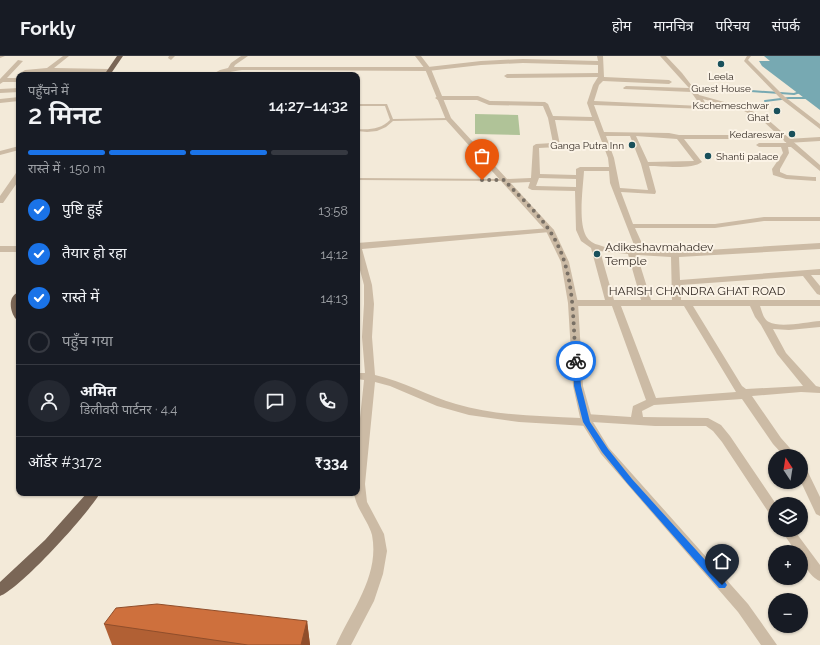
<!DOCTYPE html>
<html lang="hi">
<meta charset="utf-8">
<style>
:root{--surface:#171b24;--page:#242831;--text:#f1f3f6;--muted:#9ea1a6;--line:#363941;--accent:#1a73e8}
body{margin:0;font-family:Raleway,"Noto Sans Devanagari",sans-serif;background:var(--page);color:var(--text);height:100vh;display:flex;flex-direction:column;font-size:15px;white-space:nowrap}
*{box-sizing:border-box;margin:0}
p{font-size:13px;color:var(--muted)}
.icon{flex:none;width:22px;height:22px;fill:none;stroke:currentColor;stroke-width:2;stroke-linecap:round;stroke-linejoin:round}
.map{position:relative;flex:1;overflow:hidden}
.side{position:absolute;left:16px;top:16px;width:344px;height:424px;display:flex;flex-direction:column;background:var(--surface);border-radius:8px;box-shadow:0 1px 3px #0004}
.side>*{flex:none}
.needle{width:26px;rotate:348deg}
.tools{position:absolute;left:768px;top:393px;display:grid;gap:8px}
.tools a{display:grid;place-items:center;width:40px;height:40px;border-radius:50%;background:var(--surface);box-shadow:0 1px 3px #0004;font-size:20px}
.pin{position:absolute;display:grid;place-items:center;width:34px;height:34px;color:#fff;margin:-41px -17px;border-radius:50% 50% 50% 0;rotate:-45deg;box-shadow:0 0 4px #0007}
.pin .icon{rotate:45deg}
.courier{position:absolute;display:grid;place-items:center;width:40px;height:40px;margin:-20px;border:3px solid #1a73e8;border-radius:50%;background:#fff;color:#222;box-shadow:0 1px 5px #0007}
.head em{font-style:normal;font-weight:600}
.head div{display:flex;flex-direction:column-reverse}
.head{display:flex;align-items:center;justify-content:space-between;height:68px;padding:0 12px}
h1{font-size:26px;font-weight:600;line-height:30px}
.bar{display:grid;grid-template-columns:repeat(4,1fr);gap:6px 4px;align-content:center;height:48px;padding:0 12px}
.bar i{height:5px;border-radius:3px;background:var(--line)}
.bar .active{background:var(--accent)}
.bar p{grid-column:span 4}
.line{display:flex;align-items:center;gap:10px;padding:0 12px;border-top:1px solid var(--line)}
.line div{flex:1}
.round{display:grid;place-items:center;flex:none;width:42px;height:42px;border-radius:21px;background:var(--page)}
ol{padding:0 12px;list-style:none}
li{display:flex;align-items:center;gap:12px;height:44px}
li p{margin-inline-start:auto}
li .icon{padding:4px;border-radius:50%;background:var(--accent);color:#fff;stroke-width:4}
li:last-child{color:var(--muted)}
li i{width:22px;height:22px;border:2px solid var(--line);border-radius:50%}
header{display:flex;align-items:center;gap:24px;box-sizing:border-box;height:56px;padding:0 20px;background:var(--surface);border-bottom:1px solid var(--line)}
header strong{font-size:19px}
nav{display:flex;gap:22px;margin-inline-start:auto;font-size:14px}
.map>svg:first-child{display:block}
.green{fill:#b0c398}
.water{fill:#77a9b2}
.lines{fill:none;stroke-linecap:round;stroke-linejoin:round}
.stream{stroke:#77a9b2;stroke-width:2}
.service{fill:#ccbba5;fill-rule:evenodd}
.pedestrian{fill:#ccbba5;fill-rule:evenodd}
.minor{fill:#ccbba5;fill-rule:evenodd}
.tertiary{fill:#ccbba5;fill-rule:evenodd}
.primary{fill:#7a6656;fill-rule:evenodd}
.wall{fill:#b16034}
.shaded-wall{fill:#904e2b}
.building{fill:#ce703d;stroke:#904e2b}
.route{fill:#1a73e8}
.done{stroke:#797065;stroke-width:4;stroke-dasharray:0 7.2}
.poi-dot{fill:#19505b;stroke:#fbf3e6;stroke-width:1.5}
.labels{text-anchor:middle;stroke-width:4;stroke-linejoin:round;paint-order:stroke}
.far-poi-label{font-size:10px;fill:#372e27;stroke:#fbf3e6;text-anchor:end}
.poi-label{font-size:12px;fill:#372e27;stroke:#fbf3e6;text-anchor:start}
.street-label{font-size:12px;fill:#372e27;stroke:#fbf3e6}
</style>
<header>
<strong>Forkly</strong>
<nav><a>होम</a><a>मानचित्र</a><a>परिचय</a><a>संपर्क</a></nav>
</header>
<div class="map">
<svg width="820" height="589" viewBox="0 0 820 589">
<rect width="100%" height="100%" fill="#f3ead9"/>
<path class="green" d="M475 58 518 59 520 79 475 78Z"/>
<path class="water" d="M764 0H820V54L762 10 759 5H770Z"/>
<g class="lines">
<path class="stream" d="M751 35 794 38 800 36
M765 45 789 42H809"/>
<path class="service" d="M357 48H387L393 63 448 62 450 63 448 64 393 65 386 71 377 75 367 76 357 75V73C370 74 381 73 390 64L385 50H357Z
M357 122 504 123 506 124 504 125 357 124Z"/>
<path class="pedestrian" d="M747 0H751L748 4 785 41 820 68V73L781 43 744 5Z
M820 81V85L787 87 784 85 787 83Z"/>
<path class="minor" d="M0 0H5L0 2Z
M63 0H69L54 12 109 13 112 15 110 16 173 17 176 19H105L106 17 49 16 25 18 22 16 25 14 47 12Z
M169 0H175L171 4 168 2Z
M241 0H248L235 9 234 11H428L481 5 523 3 598 5 597 0H603L604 21 669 24 672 26 669 28 603 25 599 29 594 45 701 50 691 36 624 33 623 32 626 30 689 32 660 0H666L682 17 699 39 746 52 766 62 820 109V115L791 91H788L789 97 780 113V116L787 119 813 121H816V125L786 123 773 119 772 113 783 97 781 91H759L756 89 759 87H787L782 83H684L702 106C692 114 662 110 649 110L656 136 655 138 621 136 633 168H715L764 161H820V165H764L715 172H635L645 194 675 196 820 187V193L679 201 680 224 820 213V219H811L820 230V239L817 238 803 220 681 229V244H820V250H760C762 255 763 263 769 266 780 272 807 266 820 265V271L789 274 773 273 786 297 816 330 820 331V337L801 336 752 340 781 382 797 400H784L773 388 742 343 654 349 642 355 643 361 708 362 721 369 730 380 776 448 775 462 771 460 722 386 713 375 706 370H655L592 366 591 369 587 370 519 366 469 359 437 350 390 330 375 326 365 428 367 446 384 478 387 495 383 518 374 545 351 589H336C351 555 380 520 372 479 368 464 356 453 354 437H357V391L364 324 357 323V317H365L362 281 364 248V229L357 203V187L550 172 554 174 550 176 362 193 372 229 374 248 372 281 375 319C403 325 428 340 456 348 496 360 539 360 581 362L582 359 586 358 631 361 633 350 646 344 612 250H573L568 247 573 244H605L591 192 581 185 576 174 575 135 532 134 528 132 530 126 506 127 502 125 506 123 531 122 533 90 536 88 553 87 548 62 543 50 489 49 477 44H438L435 42 438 40H478L490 45 545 46 548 48 553 60 592 61 587 47 593 29 598 21 507 22 504 20 507 18 598 17V9L523 7 481 9 428 15 242 14C232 15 221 19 211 19L220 14 228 12 231 7ZM703 43 742 54 762 64 778 79H679L669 77 604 76 594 49 707 53 708 52ZM555 64 594 65 608 102 609 111H580L576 113V119L540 118 539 92 557 91 560 89ZM606 80H630L641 108 648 134 620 132 614 102ZM636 80 677 83 694 105 648 106ZM584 115H609L610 127 636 194C624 193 610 194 599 189 594 188 589 185 586 180 578 165 583 132 584 115ZM539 122 576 123V131L536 130ZM600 195 628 198 641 244H614ZM637 199 671 201 672 244H651ZM621 250H684L736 336 656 342ZM693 250H750L755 261 761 269 777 298 803 330 746 333 742 330Z
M18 4 23 5 7 22H19V26H3L0 28V23Z
M19 32V36L0 37V33Z
M19 41V45L0 47V43Z
M19 90V94L0 99V95Z
M16 117H19V124L3 147H0V140Z
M801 409 805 410 820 441V460L816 458 801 426Z
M781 474H794L820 509V525C810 521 801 506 801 496H796Z"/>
<path class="tertiary" d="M415 0H421L431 13 451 62 554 174 569 206 578 247 583 330 593 366 609 392 748 548 777 589H761L738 556 601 398 581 366 573 330 568 247 561 206 546 175 446 64 425 13Z
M0 190H19V196H0Z"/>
<path class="primary" d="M117 0H123L110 19H104Z
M19 236V264L16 263C10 256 7 240 19 236Z
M87 437H100C89 457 20 533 0 540V526L45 484Z"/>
</g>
<path class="wall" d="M307 565 310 589H112L104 568Z"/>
<path class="shaded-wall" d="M307 565 310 589H301Z"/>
<path class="building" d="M157 548 307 565 301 589H248L104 568 116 552Z"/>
<path class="route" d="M576 303 579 305 581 330 590 366 608 393 632 423 725 526 727 529 725 532H719L627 427 602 396 583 366 574 330 573 305Z"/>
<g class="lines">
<path class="done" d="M482 124H504C519 140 537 156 549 174 576 213 572 261 576 305"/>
</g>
<g class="poi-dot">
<circle cx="721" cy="8" r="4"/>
<circle cx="777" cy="55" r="4"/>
<circle cx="792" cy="78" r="4"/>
<circle cx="632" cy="89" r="4"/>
<circle cx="708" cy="100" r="4"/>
<circle cx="597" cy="198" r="4"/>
</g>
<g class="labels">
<g class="far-poi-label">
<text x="721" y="24" text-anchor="middle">Leela<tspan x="721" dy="12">Guest House</tspan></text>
<text x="769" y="53">Kschemeschwar<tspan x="769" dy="12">Ghat</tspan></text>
<text x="784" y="82">Kedareswar</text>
<text x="624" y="93">Ganga Putra Inn</text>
<text x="716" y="104" text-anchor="start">Shanti palace</text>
</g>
<g class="poi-label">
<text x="605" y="195">Adikeshavmahadev<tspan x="605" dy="14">Temple</tspan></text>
</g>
<g class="street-label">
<text x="697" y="239">HARISH CHANDRA GHAT ROAD</text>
</g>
</g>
</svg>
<div class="tools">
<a><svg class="needle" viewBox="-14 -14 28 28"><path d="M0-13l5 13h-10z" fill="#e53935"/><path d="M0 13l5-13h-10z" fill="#9ea1a6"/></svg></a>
<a><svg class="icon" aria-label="layers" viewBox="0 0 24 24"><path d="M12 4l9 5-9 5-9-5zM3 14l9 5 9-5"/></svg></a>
<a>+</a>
<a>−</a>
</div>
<div class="pin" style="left:482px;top:124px;background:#ea580c"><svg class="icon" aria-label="bag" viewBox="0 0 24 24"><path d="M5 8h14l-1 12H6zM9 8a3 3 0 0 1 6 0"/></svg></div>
<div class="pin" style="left:722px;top:529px;background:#1f2937"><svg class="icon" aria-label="home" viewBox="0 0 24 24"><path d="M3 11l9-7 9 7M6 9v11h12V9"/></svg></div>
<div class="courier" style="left:576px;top:305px"><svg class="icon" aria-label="bike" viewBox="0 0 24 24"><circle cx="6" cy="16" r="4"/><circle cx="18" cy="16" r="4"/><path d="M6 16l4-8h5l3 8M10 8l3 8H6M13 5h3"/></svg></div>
<section class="side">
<div class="head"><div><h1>2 मिनट</h1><p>पहुँचने में</p></div><em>14:27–14:32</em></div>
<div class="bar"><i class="active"></i><i class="active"></i><i class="active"></i><i></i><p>रास्ते में · 150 m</p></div>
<ol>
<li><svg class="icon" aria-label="check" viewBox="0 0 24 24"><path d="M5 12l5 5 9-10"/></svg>पुष्टि हुई<p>13:58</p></li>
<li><svg class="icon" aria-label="check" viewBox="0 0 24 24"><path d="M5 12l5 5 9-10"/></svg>तैयार हो रहा<p>14:12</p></li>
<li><svg class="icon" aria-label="check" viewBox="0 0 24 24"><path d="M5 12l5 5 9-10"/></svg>रास्ते में<p>14:13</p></li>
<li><i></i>पहुँच गया</li>
</ol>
<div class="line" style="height:72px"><a class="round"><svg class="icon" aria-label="person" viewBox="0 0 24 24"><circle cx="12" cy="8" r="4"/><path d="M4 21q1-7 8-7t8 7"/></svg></a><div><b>अमित</b><p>डिलीवरी पार्टनर · 4.4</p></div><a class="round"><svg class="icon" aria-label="chat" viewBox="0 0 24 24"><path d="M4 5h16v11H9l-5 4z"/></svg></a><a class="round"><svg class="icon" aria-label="phone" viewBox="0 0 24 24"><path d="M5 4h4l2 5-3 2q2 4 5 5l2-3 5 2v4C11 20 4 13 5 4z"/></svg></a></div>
<div class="line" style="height:52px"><div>ऑर्डर #3172</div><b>₹334</b></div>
</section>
</div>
